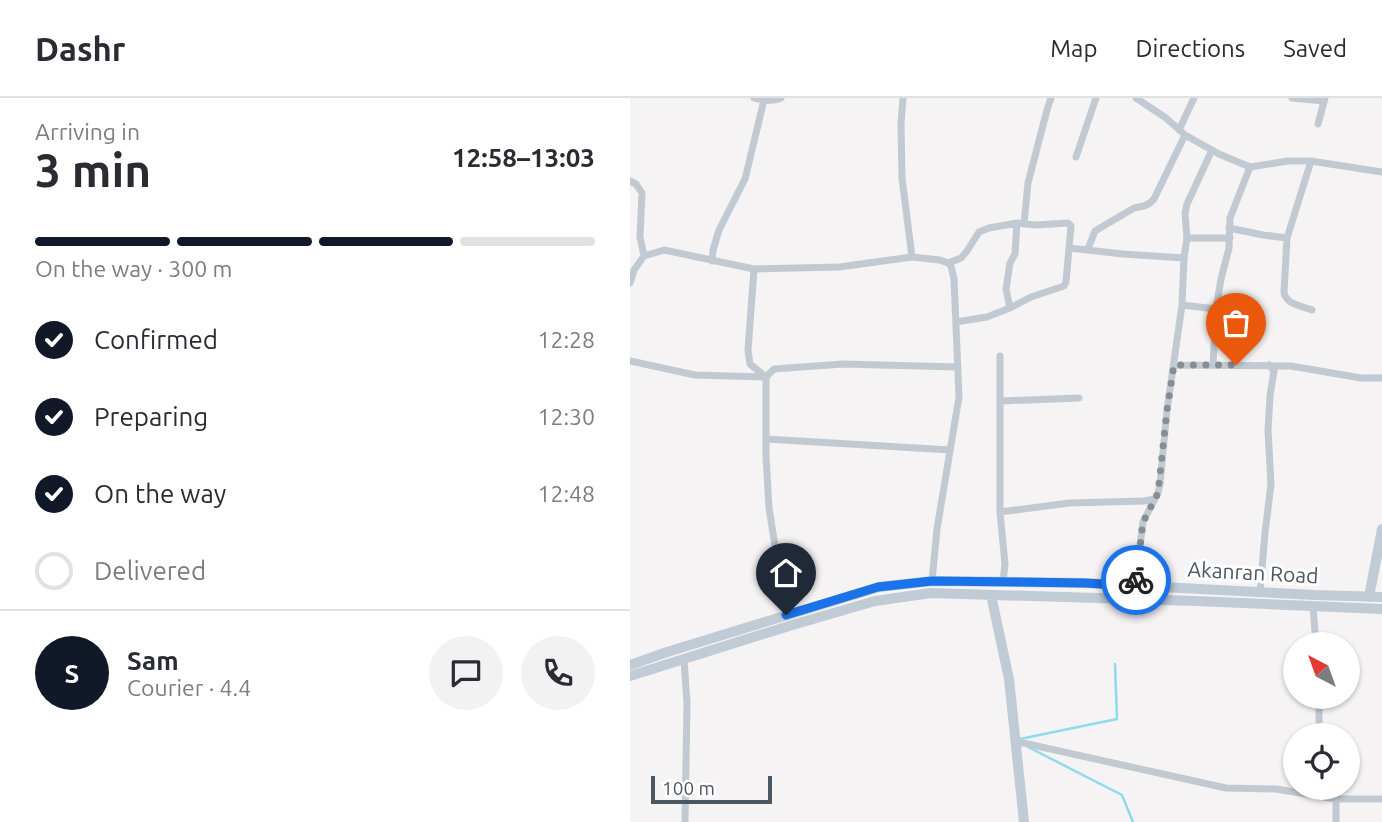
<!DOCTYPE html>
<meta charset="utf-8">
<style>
:root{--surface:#fff;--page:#f2f2f3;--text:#2b2b33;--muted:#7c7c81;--line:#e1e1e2;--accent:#111827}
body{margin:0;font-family:Ubuntu,sans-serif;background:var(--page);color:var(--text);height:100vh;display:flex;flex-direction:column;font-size:26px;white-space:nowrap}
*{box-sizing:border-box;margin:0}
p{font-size:23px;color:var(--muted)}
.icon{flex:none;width:38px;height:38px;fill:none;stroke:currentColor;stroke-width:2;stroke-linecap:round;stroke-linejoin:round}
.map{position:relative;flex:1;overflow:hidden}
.details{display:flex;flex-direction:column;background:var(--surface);width:630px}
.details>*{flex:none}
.needle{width:46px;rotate:319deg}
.tools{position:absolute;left:653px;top:534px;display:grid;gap:14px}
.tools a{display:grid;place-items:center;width:77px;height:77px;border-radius:50%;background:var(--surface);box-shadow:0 2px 5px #0004;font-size:35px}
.scale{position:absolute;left:21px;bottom:18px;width:121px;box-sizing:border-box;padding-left:7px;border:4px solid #4a5661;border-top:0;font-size:19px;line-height:24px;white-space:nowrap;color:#4a5661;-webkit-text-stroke:5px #fff;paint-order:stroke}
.pin{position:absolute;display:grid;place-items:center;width:60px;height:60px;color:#fff;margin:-72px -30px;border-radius:50% 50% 50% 0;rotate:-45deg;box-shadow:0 0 7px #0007}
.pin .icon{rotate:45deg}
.courier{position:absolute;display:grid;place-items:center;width:70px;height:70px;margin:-35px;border:5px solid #1a73e8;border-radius:50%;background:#fff;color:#222;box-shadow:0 2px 9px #0007}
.head em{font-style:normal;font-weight:700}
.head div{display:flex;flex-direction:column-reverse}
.head{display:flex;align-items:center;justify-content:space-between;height:119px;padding:0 35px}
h1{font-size:46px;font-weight:700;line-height:52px}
.bar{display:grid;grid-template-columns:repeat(4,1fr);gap:10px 7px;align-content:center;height:84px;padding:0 35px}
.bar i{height:9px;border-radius:5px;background:var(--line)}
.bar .current{background:var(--accent)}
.bar p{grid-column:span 4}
.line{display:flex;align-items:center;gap:18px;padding:0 35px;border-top:2px solid var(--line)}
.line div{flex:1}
.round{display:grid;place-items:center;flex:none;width:74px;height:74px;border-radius:37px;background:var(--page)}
ol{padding:0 35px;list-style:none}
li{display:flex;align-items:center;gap:21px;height:77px}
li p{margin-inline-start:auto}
li .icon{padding:7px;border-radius:50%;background:var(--accent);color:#fff;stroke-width:4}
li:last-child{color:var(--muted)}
li i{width:38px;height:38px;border:4px solid var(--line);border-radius:50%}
header{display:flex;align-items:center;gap:42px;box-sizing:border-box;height:98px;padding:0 35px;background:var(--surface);border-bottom:2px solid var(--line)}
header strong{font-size:33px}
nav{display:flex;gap:38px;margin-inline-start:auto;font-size:24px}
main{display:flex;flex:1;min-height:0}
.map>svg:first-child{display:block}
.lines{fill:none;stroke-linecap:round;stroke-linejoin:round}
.stream{stroke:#90daee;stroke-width:2.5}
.street{stroke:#c1cad2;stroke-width:7}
.secondary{stroke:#c1cbd6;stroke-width:10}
.done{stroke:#868d94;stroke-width:7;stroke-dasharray:0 12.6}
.route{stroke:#1a73e8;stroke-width:9}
.labels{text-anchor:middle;stroke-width:6;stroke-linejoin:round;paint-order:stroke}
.street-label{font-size:21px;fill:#4a5661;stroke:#fff}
</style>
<header>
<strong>Dashr</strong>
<nav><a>Map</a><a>Directions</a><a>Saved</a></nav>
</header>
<main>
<section class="details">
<div class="head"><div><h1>3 min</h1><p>Arriving in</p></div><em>12:58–13:03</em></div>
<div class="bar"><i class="current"></i><i class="current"></i><i class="current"></i><i></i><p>On the way · 300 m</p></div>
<ol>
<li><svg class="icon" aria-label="check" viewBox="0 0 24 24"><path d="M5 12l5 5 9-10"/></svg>Confirmed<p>12:28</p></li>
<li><svg class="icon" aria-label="check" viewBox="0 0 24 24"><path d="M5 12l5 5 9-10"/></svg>Preparing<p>12:30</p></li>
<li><svg class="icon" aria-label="check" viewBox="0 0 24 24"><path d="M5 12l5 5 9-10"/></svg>On the way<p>12:48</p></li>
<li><i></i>Delivered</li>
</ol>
<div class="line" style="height:126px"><b class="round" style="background:var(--accent);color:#fff">S</b><div><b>Sam</b><p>Courier · 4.4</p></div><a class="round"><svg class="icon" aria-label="chat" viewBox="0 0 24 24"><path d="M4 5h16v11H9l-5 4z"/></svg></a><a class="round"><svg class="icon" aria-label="phone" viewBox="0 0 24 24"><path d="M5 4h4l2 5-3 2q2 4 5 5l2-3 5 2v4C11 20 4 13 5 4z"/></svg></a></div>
</section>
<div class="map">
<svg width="752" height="724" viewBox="0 0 752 724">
<rect width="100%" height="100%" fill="#f5f3f3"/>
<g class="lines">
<path class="stream" d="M390 641 487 621 485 566
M398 649 492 697 503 724"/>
<path class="street" d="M124 0C133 2 143 4 151 0
M273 0 271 26 272 80 282 159
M506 0 536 20 555 37 589 56 620 69 658 63H681L752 74
M662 0 694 3
M688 26 695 0
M549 32 564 0
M446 59 466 0
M681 63 657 140 654 194C655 206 672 208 682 212
M0 83 6 86 12 95 10 139 14 158
M394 126 398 85 417 12 421 0
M599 130 633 137 657 140
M557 140H600
M439 150 493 156 554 160
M458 151 465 133 504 110 514 108 520 105 524 101 555 37
M82 163 83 152 89 132 115 81 134 2
M124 171 118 252 120 266 136 279V358L139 410 156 517
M0 185 4 172 14 158 34 152 124 171 209 169 282 159 310 162 318 165 331 160 337 153 349 134 359 130 387 125 406 127 438 125 441 128 436 184 434 188 401 199 380 210 357 219 326 224
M552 207 586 211
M380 210 376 191 380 165 385 156 387 125
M370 258V414L375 466 373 484
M0 263 65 277 136 279 144 271 213 266 328 269
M545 267 661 268 731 280H752
M583 267 586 211 591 181 599 150 600 120 620 69
M371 303 449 300
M136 341 320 352
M370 414 439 405 514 403 525 401
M302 483 307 431 329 299 324 181 321 168 318 165
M505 488 513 424 528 395 530 386 537 312 552 207 554 160 557 140 555 115 557 106 582 52
M630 494 635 435 641 386 638 332 640 298 644 273 639 267
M683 509 686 546
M54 561 57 605 55 724
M689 637V598
M384 643 596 690 646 691 706 701H752
M706 724V701"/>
<path class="secondary" d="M361 497 379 581 394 724
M739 499 752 431
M0 567 37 554 249 489 302 483 455 485 685 497 752 499
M0 578 159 528 245 503 301 495 565 503 752 511"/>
</g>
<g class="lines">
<path class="done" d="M506 482 513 424 528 395 537 312 544 267H606"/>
<path class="route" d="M156 517 248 489 302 483 455 485 505 488 506 482"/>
</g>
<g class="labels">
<g class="street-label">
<text transform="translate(623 475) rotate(3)" y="7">Akanran Road</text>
</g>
</g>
</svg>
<div class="tools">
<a><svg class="needle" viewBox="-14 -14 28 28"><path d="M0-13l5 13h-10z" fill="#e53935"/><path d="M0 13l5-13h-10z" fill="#7c7c81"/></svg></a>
<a><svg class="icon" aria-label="locate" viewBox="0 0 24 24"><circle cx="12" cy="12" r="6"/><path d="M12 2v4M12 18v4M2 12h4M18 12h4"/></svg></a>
</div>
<div class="scale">100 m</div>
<div class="pin" style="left:606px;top:267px;background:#ea580c"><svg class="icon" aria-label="bag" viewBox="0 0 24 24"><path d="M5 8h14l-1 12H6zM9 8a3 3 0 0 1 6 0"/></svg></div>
<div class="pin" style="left:156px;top:517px;background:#1f2937"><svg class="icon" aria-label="home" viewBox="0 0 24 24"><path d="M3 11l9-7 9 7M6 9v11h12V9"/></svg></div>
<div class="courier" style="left:506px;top:482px"><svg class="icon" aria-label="bike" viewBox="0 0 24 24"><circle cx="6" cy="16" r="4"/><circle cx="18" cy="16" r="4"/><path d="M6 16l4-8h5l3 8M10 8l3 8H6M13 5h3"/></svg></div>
</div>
</main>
